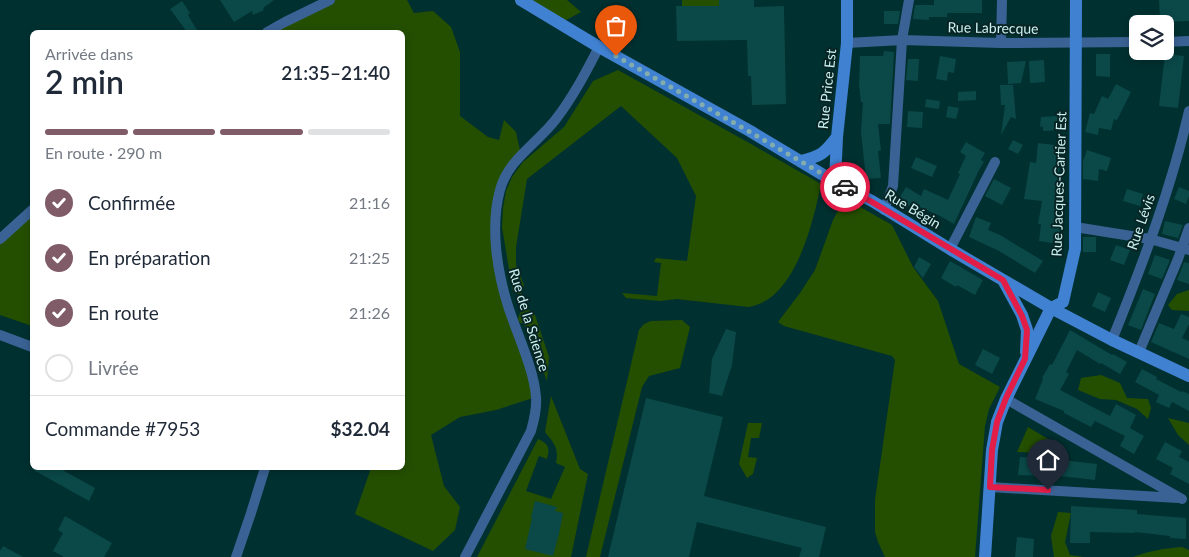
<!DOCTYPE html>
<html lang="fr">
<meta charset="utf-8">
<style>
:root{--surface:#fff;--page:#f2f2f3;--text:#1f2937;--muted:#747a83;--line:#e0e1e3;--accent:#7f5c67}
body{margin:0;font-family:Lato,sans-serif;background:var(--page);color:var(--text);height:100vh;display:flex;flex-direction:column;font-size:19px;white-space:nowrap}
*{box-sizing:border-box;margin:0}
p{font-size:16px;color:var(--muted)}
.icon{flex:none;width:28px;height:28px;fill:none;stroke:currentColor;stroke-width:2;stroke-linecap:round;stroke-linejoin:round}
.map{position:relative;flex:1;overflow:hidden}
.side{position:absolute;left:30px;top:30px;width:375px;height:440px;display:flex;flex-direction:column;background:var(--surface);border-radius:8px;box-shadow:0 2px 8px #0003}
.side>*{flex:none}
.tools{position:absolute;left:1129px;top:15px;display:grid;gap:10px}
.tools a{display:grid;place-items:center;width:45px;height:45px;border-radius:8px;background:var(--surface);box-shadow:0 2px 8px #0003;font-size:25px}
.pin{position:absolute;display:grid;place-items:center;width:42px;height:42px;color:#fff;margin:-51px -21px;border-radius:50% 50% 50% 0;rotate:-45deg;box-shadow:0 0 5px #0007}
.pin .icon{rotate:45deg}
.courier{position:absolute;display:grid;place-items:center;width:50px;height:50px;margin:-25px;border:4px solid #e11d48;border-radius:50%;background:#fff;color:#222;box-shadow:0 1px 6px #0007}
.headline em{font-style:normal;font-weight:600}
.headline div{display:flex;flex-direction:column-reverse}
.headline{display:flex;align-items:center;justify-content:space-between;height:85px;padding:0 15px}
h1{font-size:32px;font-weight:600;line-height:38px}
.bar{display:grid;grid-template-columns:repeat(4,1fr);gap:8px 5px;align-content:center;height:60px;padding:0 15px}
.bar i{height:6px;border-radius:4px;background:var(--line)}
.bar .on{background:var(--accent)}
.bar p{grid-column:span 4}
.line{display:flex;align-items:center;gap:12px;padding:0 15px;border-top:1px solid var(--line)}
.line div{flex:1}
ol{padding:0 15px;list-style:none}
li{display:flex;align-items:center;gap:15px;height:55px}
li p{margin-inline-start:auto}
li .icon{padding:5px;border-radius:50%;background:var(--accent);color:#fff;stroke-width:4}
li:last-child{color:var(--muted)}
li i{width:28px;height:28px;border:2px solid var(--line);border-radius:50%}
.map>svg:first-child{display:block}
.green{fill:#244f00}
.building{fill:#0b4848}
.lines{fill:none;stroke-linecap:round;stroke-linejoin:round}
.street{stroke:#3b6294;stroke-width:10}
.secondary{stroke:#4081d1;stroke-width:12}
.done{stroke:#83adad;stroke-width:5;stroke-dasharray:0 9}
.route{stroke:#e11d48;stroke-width:6}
.labels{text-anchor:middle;stroke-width:4;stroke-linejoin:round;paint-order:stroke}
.street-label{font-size:14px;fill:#caf1f1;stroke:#092424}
</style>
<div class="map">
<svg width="1189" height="557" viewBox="0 0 1189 557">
<rect width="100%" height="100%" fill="#003030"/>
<path class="green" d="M330 0H407L414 13 433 11 451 27 460 52V116L488 137 499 140 504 120 516 132 521 155 500 189 496 243 536 397 496 410 460 417 431 435 444 486 460 507 455 530 433 551 355 514 371 468H402V32H267Z
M521 0H567L581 12 559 24Z
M682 0H719V6H682Z
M618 70 751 144 821 184C813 223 795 301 748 307L677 299 660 301 626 298 622 293 657 296 661 263 654 262 656 258 687 261 696 196 677 158 621 106 527 179 516 247V265L524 285 521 294H517L513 292 512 287 502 227 503 208 506 191 512 177 523 162 564 127 593 81Z
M848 200 892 225 913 267 938 301 959 364 1000 387 989 409 985 426 975 557H885L878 542 875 532V500L895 360 892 356 784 326 778 322 800 293 815 270 833 220 840 207Z
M32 208V326L0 315V236Z
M1189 290V311L1172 310 1168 305 1177 294Z
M526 309 531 311 535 315 549 357 547 381 537 354 540 353 535 340 532 339 528 329 522 323H520L518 319 520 313Z
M682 320 690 327 680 368 649 376 642 387 600 557H586L639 330 644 324 651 321Z
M1101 375 1120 383 1127 398 1148 399 1151 408 1148 419 1137 409 1116 400 1100 399 1078 390 1081 378Z
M551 396 580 469 588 474 571 557H477L538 439C549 444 550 448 547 459L539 456 526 491 551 499 565 467 556 463C559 448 554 443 545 432Z
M1168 418 1189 423V445L1178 435Z
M748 423H762L759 438H751L748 457 757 458 753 474 747 478 739 464Z
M1028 427 1058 445 1057 457 1050 467V461L1045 453 1017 452Z
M1058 512 1071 513 1065 542 1070 555 1084 557H1054L1051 536Z
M1182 547 1189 550V557H1133C1149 551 1165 548 1182 547Z"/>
<path class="building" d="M220 0H274L263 8 264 10 253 15 252 11 234 22Z
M719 0H754V7L784 6 786 104 752 105 751 76H748L747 40 677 41 676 6H719Z
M934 0H982V13H947V17H929V20L913 19 915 5H934Z
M1159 0H1189V21L1160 22Z
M182 1 190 13 188 15 198 32H187L170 9Z
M884 11H900L898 24H884Z
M884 51 894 52 890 124H878L881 150 878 151 881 178 866 179 861 132 863 102H861L859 85 860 56H883Z
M1096 54H1110V77L1096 76Z
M1165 54 1184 56 1178 108 1159 106Z
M940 56 956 59 954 73 948 72 947 81 936 79Z
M908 59H919L918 81 906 80Z
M1044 60 1045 82 1030 83 1029 61Z
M1026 61 1021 83 1008 84 1007 62Z
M1116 84 1131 92 1117 120 1114 119 1111 130 1099 128 1098 135 1085 132 1090 113 1094 114 1102 96 1108 99Z
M1000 85H1013L1016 119 1011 117 1001 135 1005 105H1001Z
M976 91V100L958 101V92Z
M926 99 940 101 939 109 925 107Z
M948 106 959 108 956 119 946 117Z
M908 111 923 112 922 128 907 127Z
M1059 116 1060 130 1043 131V126L1040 127 1041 117Z
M1013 140 1023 145 1018 154 1008 149Z
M966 142 985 153 981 160 984 162 979 170 954 224 940 216 911 203 907 208 897 202 906 187 921 196 924 189 948 200 960 174 958 173 966 156 960 152Z
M1038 143 1062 146 1059 174H1060L1055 211 1063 212 1058 244 1039 241 1041 224H1038L1042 201 1024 199 1030 162 1036 163Z
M1087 150 1111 158 1107 171 1099 169 1098 181 1083 179V161Z
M916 157 937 166 932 177 911 168Z
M994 179 1011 188 1002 205 985 196Z
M1179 187 1189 191V196L1186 204 1174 199Z
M1127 189 1143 194 1140 206 1123 201Z
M976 217 991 223 988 230 1000 235 1043 261 1035 273 999 251 969 237Z
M1165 221 1183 225 1178 238 1162 234Z
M1083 237H1096V252H1083Z
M1116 245 1130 250 1124 265 1110 260Z
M1155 255 1170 260 1162 279 1148 274Z
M919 257 931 264 923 278 914 267Z
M950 261 983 280 975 295 957 285 956 287 941 278Z
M1184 262 1189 263V284L1177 280Z
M1143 289 1155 294 1141 330 1128 325Z
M1098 292 1111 298 1105 312 1092 306Z
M1181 314 1189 317V324L1182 338 1189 341V359L1151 342 1159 323 1174 329Z
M726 329 736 332 732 365 722 396 709 393 712 359Z
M1070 330 1112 355 1113 354 1127 362 1120 374 1101 363 1100 364 1077 350 1066 372 1069 374 1060 390 1110 416 1116 404 1136 415 1130 428 1144 436 1134 454 1120 446 1125 436 1095 421 1091 427 1064 413V411L1035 399 1043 379 1042 378 1050 364 1052 365Z
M983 349 1000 358 992 374 975 365Z
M1142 369 1157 377 1156 379 1181 392 1182 391 1189 394V411L1172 402 1169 408 1156 402 1159 395 1135 382Z
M646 398 723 417 704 496 826 527 819 557H799L802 548 697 522 689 557H608Z
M1165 442 1182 451 1179 457 1189 462V484L1170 474 1173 468 1156 459Z
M1020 457 1044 458 1043 476 1018 475Z
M1062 460 1097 464 1095 480 1060 476Z
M30 468H59L95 488 89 501Z
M535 501 557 507 555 511 563 513 559 534 553 556 525 549 532 518 531 517Z
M1071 506 1137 510V514L1186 518V539L1170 538V536L1135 532V533L1090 532V543H1070Z
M65 516 112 543 104 557H64L53 551 63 533 58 530Z
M1017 537 1034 539 1033 557H1015Z
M3 546 23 557H0V551Z"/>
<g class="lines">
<path class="street" d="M267 32 285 22 330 0
M1165 42 1189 41
M847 43 902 40 1001 43 1138 42
M1001 43 1002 0
M884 210 893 186 902 40 909 0
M1075 227 1150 239 1189 250
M0 239 32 210
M950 249 995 162
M0 335 32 347
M1112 340C1142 266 1171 189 1189 111
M1139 352 1178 259 1189 228
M1006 399 1182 499
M990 487 1178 498
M236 557 251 513 265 468
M465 557 531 431C534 420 537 409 536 397 534 369 517 334 508 306 497 271 490 226 500 190 508 159 538 143 556 119 573 97 586 72 599 47"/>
<path class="secondary" d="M521 0 599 47 750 131 835 182 872 201 950 249 1051 308 1112 340 1189 376
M801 161C821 156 824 154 837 137
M835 182 837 137 847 43V0
M1004 282 1022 315 1027 330 1026 352
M985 557 992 450 997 422 1006 399 1051 308 1063 302 1075 249 1076 0"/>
</g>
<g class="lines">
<path class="done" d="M616 56 750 132 845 187"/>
<path class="route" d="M845 187 872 202 1003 280 1022 316 1027 330 1025 359 1006 398 997 422 992 450 990 487 1048 490"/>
</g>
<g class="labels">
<g class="street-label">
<text transform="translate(993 28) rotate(1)" y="5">Rue Labrecque</text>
<text transform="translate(827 89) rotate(-84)" y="5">Rue Price Est</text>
<text transform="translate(1059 184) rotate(-88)" y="5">Rue Jacques-Cartier Est</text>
<text transform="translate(913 209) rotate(31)" y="5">Rue Bégin</text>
<text transform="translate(1141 222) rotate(-71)" y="5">Rue Lévis</text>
<text transform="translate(529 320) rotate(73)" y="5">Rue de la Science</text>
</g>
</g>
</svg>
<div class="tools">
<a><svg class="icon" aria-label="layers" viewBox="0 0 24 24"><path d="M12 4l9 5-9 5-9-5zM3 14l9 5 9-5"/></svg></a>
</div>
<div class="pin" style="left:616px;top:56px;background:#ea580c"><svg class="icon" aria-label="bag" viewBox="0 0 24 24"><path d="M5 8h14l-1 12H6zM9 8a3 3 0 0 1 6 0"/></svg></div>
<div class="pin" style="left:1048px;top:490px;background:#1f2937"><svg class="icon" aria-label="home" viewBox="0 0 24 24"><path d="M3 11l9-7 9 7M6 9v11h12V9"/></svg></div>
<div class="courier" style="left:845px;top:187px"><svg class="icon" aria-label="car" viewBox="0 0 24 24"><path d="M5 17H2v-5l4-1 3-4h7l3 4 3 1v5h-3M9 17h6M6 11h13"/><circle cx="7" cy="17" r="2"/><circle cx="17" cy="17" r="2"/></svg></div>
<section class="side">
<div class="headline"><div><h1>2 min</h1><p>Arrivée dans</p></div><em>21:35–21:40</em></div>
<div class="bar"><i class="on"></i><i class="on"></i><i class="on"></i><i></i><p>En route · 290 m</p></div>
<ol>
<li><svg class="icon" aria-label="check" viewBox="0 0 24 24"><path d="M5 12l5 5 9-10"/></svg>Confirmée<p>21:16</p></li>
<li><svg class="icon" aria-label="check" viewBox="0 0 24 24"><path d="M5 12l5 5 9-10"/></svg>En préparation<p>21:25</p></li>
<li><svg class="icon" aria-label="check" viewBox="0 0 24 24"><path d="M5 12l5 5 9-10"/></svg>En route<p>21:26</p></li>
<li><i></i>Livrée</li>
</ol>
<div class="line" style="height:65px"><div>Commande #7953</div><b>$32.04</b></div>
</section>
</div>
